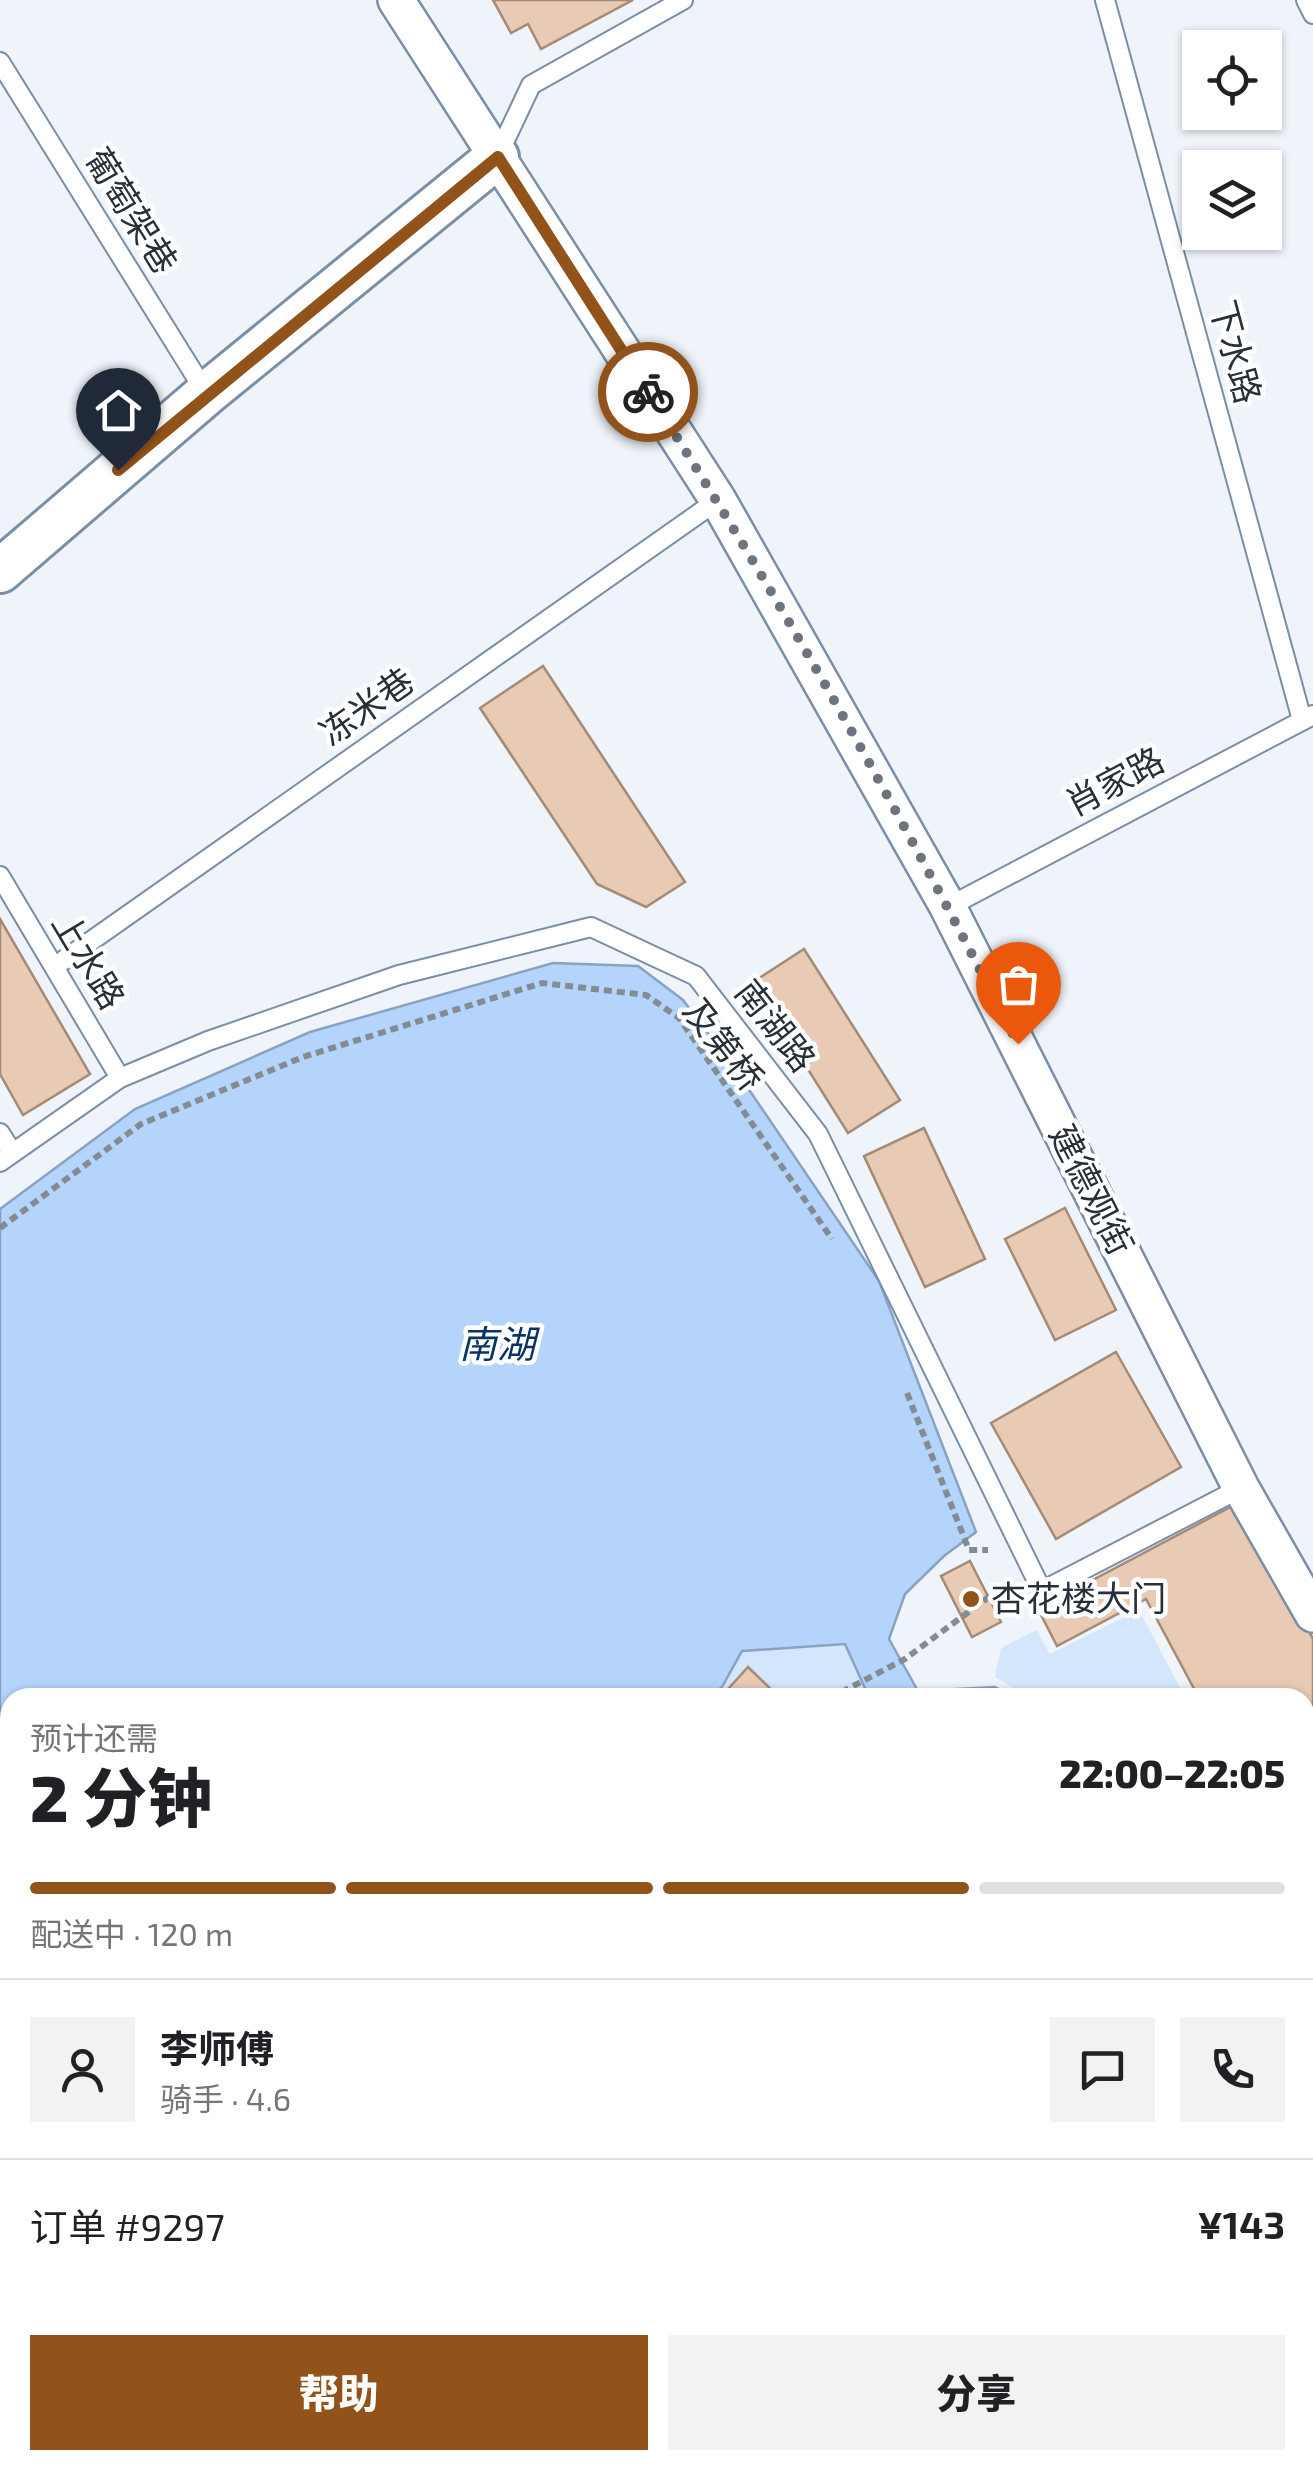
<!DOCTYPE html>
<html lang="zh">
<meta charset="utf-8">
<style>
:root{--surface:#fff;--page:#f2f2f2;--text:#202124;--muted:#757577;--line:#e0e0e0;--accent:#92531a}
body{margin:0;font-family:"Exo 2","Noto Sans SC",sans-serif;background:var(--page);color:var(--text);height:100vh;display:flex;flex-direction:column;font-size:38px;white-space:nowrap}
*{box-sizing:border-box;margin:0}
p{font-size:32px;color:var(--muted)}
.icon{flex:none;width:55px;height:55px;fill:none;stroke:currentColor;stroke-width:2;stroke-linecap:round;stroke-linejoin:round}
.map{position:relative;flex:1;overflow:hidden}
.drawer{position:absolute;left:0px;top:1688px;width:1315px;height:782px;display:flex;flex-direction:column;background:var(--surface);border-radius:30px 30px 0 0;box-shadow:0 2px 8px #0004}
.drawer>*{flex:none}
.controls{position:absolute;left:1182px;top:30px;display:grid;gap:20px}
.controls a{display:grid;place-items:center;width:100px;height:100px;border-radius:0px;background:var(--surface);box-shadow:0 2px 8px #0004;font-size:50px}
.pin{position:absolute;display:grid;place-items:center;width:85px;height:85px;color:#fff;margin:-102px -42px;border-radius:50% 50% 50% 0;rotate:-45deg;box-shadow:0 0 10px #0007}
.pin .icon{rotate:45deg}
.courier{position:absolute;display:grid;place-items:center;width:100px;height:100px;margin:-50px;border:8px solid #92531a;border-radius:50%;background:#fff;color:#222;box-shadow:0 2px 12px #0007}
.headline em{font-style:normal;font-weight:800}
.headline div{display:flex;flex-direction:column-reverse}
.headline{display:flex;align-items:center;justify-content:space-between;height:170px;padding:0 30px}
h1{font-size:65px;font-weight:800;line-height:75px}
.bar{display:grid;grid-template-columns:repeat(4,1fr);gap:15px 10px;align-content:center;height:120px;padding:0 30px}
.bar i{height:12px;border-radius:8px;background:var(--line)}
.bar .selected{background:var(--accent)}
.bar p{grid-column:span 4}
.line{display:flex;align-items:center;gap:25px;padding:0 30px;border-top:2px solid var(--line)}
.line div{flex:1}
.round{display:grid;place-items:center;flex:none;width:105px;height:105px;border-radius:0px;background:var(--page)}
.button{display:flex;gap:20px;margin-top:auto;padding:20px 30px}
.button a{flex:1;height:115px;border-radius:0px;background:var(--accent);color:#fff;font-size:40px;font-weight:800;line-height:115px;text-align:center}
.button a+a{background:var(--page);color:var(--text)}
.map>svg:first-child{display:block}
.green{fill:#d4e6fc}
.water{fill:#b4d4fb;stroke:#8aa2c1;stroke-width:2.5}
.building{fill:#e8cab5;stroke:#a58a76;stroke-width:2.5}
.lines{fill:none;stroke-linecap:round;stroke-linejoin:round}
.service-casing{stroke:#798ea7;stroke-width:22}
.pedestrian-casing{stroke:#798ea7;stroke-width:30}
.minor-casing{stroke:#798ea7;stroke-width:40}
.tertiary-casing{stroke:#798ea7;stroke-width:48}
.path{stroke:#848b93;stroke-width:6;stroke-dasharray:8 5;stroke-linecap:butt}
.service{stroke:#fff;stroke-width:18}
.pedestrian{stroke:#fff;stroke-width:25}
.minor{stroke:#fff;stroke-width:35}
.tertiary{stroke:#fff;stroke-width:42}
.done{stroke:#6d747d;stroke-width:10;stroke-dasharray:0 18}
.route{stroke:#92531a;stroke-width:12}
.poi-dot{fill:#92531a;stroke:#fff;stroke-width:4}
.labels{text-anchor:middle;stroke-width:9;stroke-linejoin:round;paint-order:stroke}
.street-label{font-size:35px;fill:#272f39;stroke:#fff}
.poi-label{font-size:35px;fill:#272f39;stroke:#fff;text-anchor:start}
.water-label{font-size:38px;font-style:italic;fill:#083563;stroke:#fff}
</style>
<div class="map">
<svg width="1313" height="2469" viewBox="0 0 1313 2469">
<rect width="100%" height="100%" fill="#eff4fa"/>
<path class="green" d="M1139 1610 1185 1697H1029L995 1677 1001 1648 1036 1630 1050 1654Z
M845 1644 869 1697 710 1698 722 1687 742 1651Z"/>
<path class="water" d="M553 963 638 966 683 1000 735 1069 879 1281 976 1532 944 1556 905 1594 889 1639 918 1691 995 1687 1013 1697H869L845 1644 742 1651 722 1687 710 1697 10 1698V1945L5 1913 0 1905V1209L135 1109 310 1032Z
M1305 1913 1313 1919V2469H451L446 2460H1305Z
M10 2018V2164L0 2174V2067L4 2062Z"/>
<path class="building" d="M493 0H633L541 49 528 24 511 33Z
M543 666 685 882 646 907 597 884 480 708Z
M0 919 90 1074 23 1115 0 1074Z
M804 949 900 1100 848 1133 753 982Z
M924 1128 985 1259 925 1287 864 1156Z
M1065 1208 1116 1310 1055 1340 1005 1239Z
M1116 1352 1181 1467 1056 1539 991 1423Z
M1240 1502 1313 1639V1854L1305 1859V1698H1199L1146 1599 1057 1646 1038 1609Z
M970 1561 1001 1622 972 1637 941 1576Z
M748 1667 780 1698H720Z
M10 2171V2342L0 2353V2282L9 2272 0 2263V2182Z
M0 2396 10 2404V2460H77L88 2469H0Z
M111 2460H242L251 2469H120Z
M253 2460H280L270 2469H261Z
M298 2460H363L373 2469H290Z"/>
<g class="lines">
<defs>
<path id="service" d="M1105 0 1302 720
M1306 0 1313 14
M0 62 206 393
M497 157 531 85 683 0
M0 876 120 1078
M948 907 1313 715
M54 967 718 500
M0 1133 12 1152
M0 1162 120 1078 208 1041 399 975 591 927 696 976 818 1134 1042 1591 1241 1488"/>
<path id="pedestrian" d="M0 2177 10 2166
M435 2460 441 2469"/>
<path id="minor" d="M396 0 718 500 948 907 1241 1488 1313 1614"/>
<path id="tertiary" d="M0 571 206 394 497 157"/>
</defs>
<use href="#service" class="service-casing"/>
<use href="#pedestrian" class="pedestrian-casing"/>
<use href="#minor" class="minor-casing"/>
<use href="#tertiary" class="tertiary-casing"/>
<path class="path" d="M0 1228 141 1124 303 1057 542 983 646 995 679 1018 832 1239
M907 1393 969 1550H988
M830 1698 905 1659 1005 1585
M0 1878 10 1892
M0 1916 10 1909"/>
<use href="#service" class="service"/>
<use href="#pedestrian" class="pedestrian"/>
<use href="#minor" class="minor"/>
<use href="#tertiary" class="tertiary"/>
</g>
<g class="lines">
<path class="done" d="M648 392C783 602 905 821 1018 1044"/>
<path class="route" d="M118 470 498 157 648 392"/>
</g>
<circle class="poi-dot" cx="971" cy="1599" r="10"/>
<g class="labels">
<g class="street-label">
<text transform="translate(131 211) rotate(58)" y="12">葡萄架巷</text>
<text transform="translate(1235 352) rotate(75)" y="12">下水路</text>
<text transform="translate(367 707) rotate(-35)" y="12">冻米巷</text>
<text transform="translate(1115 782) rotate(-28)" y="12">肖家路</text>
<text transform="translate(88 961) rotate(59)" y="12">上水路</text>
<text transform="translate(775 1026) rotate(52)" y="12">南湖路</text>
<text transform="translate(723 1045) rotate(52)" y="12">及第桥</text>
<text transform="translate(1091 1190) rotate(63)" y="12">建德观街</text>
</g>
<g class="poi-label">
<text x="991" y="1611">杏花楼大门</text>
</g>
<g class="water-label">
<text x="497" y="1358">南湖</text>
</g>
</g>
</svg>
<div class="controls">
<a><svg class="icon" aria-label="locate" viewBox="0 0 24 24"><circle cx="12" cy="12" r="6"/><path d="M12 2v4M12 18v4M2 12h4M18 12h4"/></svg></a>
<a><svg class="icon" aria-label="layers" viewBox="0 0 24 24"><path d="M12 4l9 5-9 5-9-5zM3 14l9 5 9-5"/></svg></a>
</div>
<div class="pin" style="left:1018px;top:1044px;background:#ea580c"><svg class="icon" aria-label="bag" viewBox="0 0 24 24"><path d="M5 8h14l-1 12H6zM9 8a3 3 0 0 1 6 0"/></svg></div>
<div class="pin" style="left:118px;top:470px;background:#1f2937"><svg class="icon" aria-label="home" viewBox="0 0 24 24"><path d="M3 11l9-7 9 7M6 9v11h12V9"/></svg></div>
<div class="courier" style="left:648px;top:392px"><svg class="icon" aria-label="bike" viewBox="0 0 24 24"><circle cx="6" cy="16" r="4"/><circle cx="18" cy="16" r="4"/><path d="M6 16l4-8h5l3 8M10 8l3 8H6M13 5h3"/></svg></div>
<section class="drawer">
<div class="headline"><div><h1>2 分钟</h1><p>预计还需</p></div><em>22:00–22:05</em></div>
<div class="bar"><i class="selected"></i><i class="selected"></i><i class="selected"></i><i></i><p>配送中 · 120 m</p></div>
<div class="line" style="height:180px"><a class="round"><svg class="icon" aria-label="person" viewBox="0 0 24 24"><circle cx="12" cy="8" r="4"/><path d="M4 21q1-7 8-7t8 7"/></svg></a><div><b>李师傅</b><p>骑手 · 4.6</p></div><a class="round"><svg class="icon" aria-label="chat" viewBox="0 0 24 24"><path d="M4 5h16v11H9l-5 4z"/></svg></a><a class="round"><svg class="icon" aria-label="phone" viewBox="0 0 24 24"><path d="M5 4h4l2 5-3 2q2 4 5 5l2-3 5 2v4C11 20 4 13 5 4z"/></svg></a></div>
<div class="line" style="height:130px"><div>订单 #9297</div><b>¥143</b></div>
<div class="button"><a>帮助</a><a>分享</a></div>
</section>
</div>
